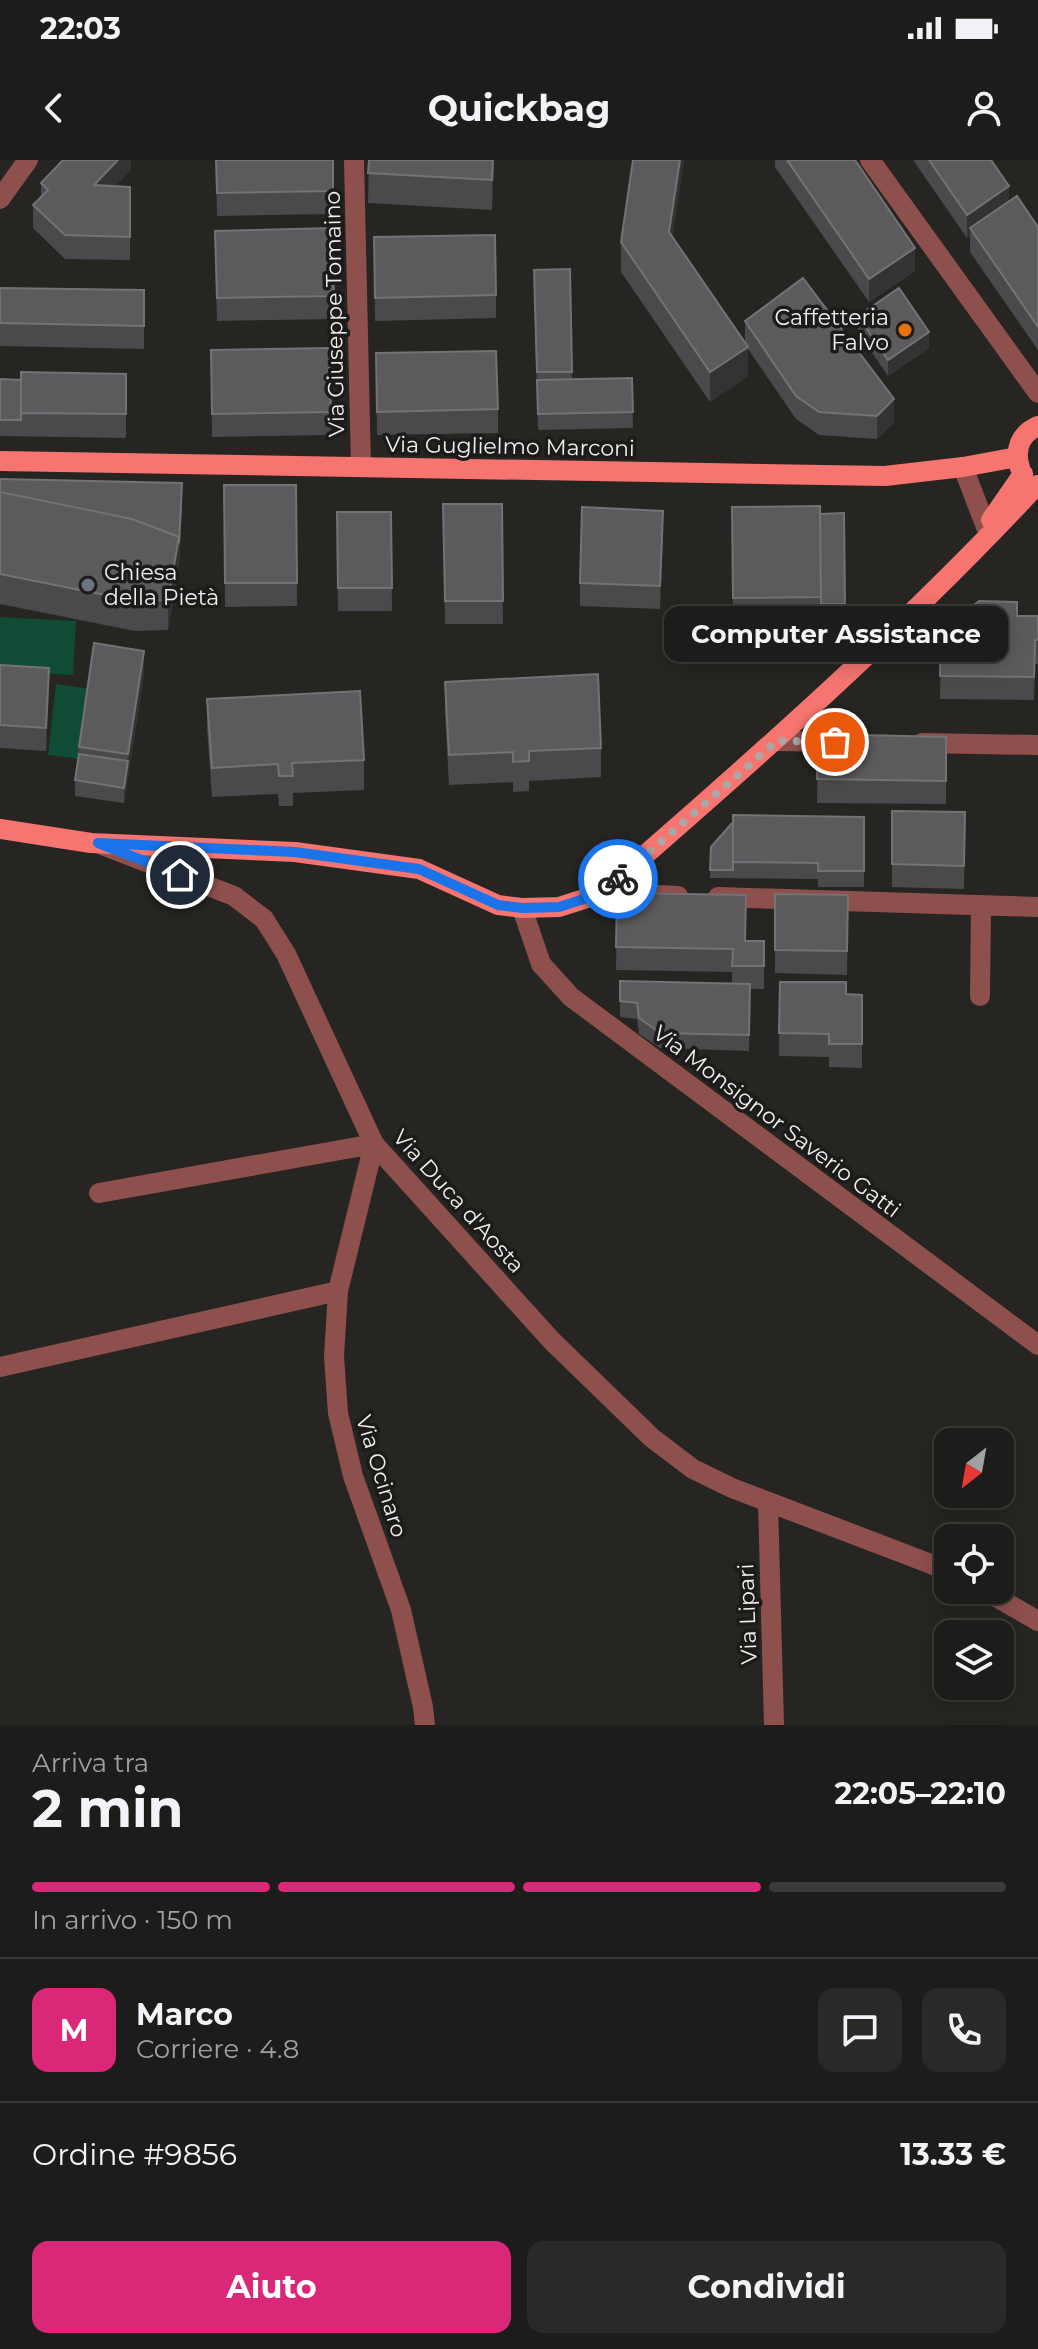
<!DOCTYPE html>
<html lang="it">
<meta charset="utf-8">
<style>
:root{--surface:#1c1c1a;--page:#292927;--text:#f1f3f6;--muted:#a0a1a2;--line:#3a3a39;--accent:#db2777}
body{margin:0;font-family:Montserrat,sans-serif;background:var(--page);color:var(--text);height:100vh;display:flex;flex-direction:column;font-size:30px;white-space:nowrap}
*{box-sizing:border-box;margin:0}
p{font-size:26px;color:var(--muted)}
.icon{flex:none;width:44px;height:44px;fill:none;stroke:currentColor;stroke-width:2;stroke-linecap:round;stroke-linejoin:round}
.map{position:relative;height:1565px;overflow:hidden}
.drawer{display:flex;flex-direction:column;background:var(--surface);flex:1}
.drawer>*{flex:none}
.needle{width:52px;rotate:211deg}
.fabs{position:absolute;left:934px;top:1268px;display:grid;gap:16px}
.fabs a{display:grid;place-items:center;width:80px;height:80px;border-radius:16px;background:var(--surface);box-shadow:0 4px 20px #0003,0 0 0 2px var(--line);font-size:40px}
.pin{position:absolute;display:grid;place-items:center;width:68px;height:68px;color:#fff;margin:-34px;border:4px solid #fff;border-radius:50%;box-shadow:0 2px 8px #0007}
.courier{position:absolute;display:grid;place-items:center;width:80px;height:80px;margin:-40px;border:6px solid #1a73e8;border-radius:50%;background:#fff;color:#222;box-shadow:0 2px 10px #0007}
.bubble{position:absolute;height:56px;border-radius:16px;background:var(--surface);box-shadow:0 4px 20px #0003,0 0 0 2px var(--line);font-size:26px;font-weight:700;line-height:56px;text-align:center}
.summary em{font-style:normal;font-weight:700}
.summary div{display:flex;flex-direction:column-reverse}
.summary{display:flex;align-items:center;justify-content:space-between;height:136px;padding:0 32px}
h1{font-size:52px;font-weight:700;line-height:60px}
.bar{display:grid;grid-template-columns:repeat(4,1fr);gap:12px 8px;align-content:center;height:96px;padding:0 32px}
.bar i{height:10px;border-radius:6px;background:var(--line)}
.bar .current{background:var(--accent)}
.bar p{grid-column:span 4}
.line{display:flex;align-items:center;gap:20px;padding:0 32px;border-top:2px solid var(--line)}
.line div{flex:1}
.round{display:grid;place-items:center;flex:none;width:84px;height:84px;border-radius:16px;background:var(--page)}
.cta{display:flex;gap:16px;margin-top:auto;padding:16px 32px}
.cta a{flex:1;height:92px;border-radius:16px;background:var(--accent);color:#fff;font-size:32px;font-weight:700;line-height:92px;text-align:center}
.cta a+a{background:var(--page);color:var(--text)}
.status{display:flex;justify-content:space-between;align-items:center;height:56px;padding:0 40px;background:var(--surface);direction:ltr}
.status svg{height:22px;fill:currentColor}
header{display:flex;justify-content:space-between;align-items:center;height:104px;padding:0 32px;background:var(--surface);font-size:36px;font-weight:700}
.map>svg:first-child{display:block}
.green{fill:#0f4b35}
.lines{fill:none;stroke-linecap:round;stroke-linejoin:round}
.minor{stroke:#8e504c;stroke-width:20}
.major{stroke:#f67570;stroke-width:20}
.wall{fill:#4a494c}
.shaded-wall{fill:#343334}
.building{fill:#5c5a5d;stroke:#737274;stroke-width:2}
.done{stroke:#a9a8a6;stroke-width:8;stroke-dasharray:0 14.4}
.route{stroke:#1a73e8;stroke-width:10}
.food-dot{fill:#e8710a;stroke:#1d1b19;stroke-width:3}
.worship-dot{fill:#6b7280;stroke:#1d1b19;stroke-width:3}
.labels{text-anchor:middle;stroke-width:7;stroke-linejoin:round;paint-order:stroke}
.street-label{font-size:22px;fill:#f0efed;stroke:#1d1b19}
.poi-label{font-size:22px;fill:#f0efed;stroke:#1d1b19;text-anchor:end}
</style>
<div class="status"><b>22:03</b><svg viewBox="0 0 49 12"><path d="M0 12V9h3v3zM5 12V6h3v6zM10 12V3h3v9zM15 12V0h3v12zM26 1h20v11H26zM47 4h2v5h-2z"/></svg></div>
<header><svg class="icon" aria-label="back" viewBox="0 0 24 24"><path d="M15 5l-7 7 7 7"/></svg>Quickbag<svg class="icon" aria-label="person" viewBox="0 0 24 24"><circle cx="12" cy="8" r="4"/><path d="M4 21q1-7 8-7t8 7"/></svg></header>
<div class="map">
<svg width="1038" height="1565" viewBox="0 0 1038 1565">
<rect width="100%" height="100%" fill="#262522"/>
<path class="green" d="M0 457 76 461 73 515 0 511Z
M56 524 91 529 80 599 48 595Z"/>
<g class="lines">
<path class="minor" d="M354 0 361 307
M870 0 1038 233
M0 39 28 0
M963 307 986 367
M777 581 842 582
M922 583 1038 585
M102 685 234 736 264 759 286 794 374 984 552 1181 652 1278 693 1309 732 1328 931 1404 948 1412
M614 722 657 735 678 736
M718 737 1038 747
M522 748 541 804 571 837 1038 1185
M980 836 981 745
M99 1033 374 984 338 1131 334 1196 338 1253 353 1316 401 1450 423 1547 425 1565
M0 1207 338 1131
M768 1342 774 1565
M984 1430 1038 1461"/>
<path class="major" d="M0 301 885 316 963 307 1017 297
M1020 308C1014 289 1020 274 1038 266
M991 360 1023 314
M0 669 91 683 295 692 419 709 498 745 522 748 559 747 587 738 614 722C760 595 905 467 1037 325"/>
</g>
<path class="wall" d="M131 0V10L115 26 130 27V100L65 99 33 68V45L41 38V23Z
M216 0H333V54L217 56Z
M369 0H494L492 50 368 43Z
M633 0H684L672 77 745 181V161L894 262 877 279 819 275 796 259 748 189V216L710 242 621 112V82Z
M775 0H855L915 111 869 142 775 7Z
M913 0H991L1009 41 1038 67V190L970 92V76L967 78Z
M374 77 496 135V158L375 161Z
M215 94 334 136V159L217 161Z
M570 109 572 219 632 218 633 268 538 270 534 133Z
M0 128 144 130V189L0 186Z
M858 156 929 188 888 216 858 172Z
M211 190 331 252V275L212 277Z
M376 193 498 249V273L377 275Z
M126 214V278L0 276V219L21 220Z
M0 319 182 346 179 407 168 470 135 471 0 444Z
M224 325H296L297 446 225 447Z
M443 344H502L503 464H445Z
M732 347 820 354 844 353 845 460 733 461Z
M337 352H391L392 451H338Z
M663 374 660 449 580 446V423Z
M1017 456H1038V504H1035L1034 540 940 539 941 471Z
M0 505 49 531 46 591 0 588Z
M144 514 124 643 75 636V620L79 587Z
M445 522 601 588V617L529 621V631L513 632V622L449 625 445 552Z
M207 539 364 600V630L293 633V646H279L278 634 212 637 207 568Z
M818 574 946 577V644L817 643Z
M892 651 965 652 964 729 892 727Z
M864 657V727H818V719L710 718 711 687Z
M617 733 746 781H764V829H750L749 891 660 888 639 874 637 859 620 857V821L732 824V812L616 810Z
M775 734 848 735 847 815 775 813Z
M780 822 846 834 862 835V908L829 907V897L779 896Z"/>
<path class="shaded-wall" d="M118 0H131V10L94 48V25Z
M493 0H494L492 50V20Z
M680 0H684L669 101V72Z
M1009 26V49L970 68V76L967 78V55Z
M915 88V111L869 142V119Z
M929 172V188L888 216V200Z
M748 187V216L710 242V212Z
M894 239V262L877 279V256Z
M182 323 179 407 168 470V440Z
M663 351V374L660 449V426Z
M144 491V514L124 643V628L128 594Z
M49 508V531L46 591V568Z"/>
<path class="building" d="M63 0H118L94 25 130 27V77L65 75 33 45 48 30 41 23Z
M216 0H333V31L217 33Z
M369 0H493L492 20 368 13Z
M633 0H680L669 72 748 187 710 212 621 82Z
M787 0H855L915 88 869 119Z
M929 0H991L1009 26 967 55Z
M1017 36 1038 67V167L970 68Z
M332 68 334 136 217 138 215 71Z
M495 75 496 135 375 138 374 77Z
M570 109 572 212H537L534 110Z
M803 118 894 239 877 256 819 252 796 236 745 161Z
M0 128 144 130V166L0 163Z
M899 128 929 172 888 200 858 156Z
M329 188 331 252 212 254 211 190Z
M496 191 498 249 377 252 376 193Z
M21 212 126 214V254L21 253Z
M632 218 633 252 538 254 537 220Z
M0 219 21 220V260H0Z
M0 319 182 323 179 383V377L132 359 0 332Z
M224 325H296L297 423H225Z
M0 332 132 359 179 377 168 440 135 441 0 414Z
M443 344H502L503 441H445Z
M820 346 821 437 733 438 732 347Z
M582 347 663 351 660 426 580 423Z
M337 352H391L392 428H338Z
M844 353 845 444H821L820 354Z
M979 441 1017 442V456H1038V480H1035L1034 517 940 516 941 471Z
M94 483 144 491 128 594 79 587Z
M0 505 49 508 46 568 0 565Z
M598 514 601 588 529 591V601L513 602V592L449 595 445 522Z
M360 531 364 600 292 603 293 616H279L278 604 212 608 207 539Z
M818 574 946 577V621L817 619Z
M79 594 128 601 124 628 75 620Z
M892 651 965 652 964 706 892 704Z
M733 655 864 657V711H818V703L733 702Z
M733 662V710H710L711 687Z
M617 733 746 735 745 781H764V806H732L733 789 616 787Z
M775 734 848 735 847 791 775 790Z
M620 821 750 824 749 875 660 873 639 858 637 843 620 841Z
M780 822H846V834L862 835V884H829V874L779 873Z"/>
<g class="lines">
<path class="done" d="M618 719 777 581 835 582"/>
<path class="route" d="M180 715 98 683 295 692 419 709 498 745 522 748 559 747 587 738 618 719"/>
</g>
<circle class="food-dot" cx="905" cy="170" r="8"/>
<circle class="worship-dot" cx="88" cy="425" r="8"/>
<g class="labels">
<g class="street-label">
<text transform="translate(334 154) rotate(-91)" y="8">Via Giuseppe Tomaino</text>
<text transform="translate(510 286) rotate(1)" y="8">Via Guglielmo Marconi</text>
<text transform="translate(777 961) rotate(37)" y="8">Via Monsignor Saverio Gatti</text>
<text transform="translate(459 1041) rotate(48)" y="8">Via Duca d'Aosta</text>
<text transform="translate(382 1316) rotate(73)" y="8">Via Ocinaro</text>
<text transform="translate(747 1454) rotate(-92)" y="8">Via Lipari</text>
</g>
<g class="poi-label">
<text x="889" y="165">Caffetteria<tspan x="889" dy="25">Falvo</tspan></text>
<text x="104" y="420" text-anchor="start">Chiesa<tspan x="104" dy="25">della Pietà</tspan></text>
</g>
</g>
</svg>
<div class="fabs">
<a><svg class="needle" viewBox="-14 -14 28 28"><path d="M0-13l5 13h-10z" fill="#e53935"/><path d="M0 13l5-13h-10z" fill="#a0a1a2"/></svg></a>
<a><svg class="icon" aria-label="locate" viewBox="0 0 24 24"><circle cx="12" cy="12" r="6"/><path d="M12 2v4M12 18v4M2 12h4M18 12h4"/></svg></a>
<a><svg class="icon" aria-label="layers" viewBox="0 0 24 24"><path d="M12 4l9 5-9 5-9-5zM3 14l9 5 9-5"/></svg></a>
</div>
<div class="pin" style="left:835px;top:582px;background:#ea580c"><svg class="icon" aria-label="bag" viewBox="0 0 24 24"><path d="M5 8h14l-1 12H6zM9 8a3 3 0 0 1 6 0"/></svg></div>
<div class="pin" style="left:180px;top:715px;background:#1f2937"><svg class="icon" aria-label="home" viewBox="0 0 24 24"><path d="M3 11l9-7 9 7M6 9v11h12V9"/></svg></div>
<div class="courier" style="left:618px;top:719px"><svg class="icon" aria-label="bike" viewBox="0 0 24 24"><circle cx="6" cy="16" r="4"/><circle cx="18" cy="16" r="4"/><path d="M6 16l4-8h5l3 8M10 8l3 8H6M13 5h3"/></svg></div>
<div class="bubble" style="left:664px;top:446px;width:344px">Computer Assistance</div>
</div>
<section class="drawer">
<div class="summary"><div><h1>2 min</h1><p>Arriva tra</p></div><em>22:05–22:10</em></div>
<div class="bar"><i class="current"></i><i class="current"></i><i class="current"></i><i></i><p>In arrivo · 150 m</p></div>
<div class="line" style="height:144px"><b class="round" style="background:var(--accent);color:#fff">M</b><div><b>Marco</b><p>Corriere · 4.8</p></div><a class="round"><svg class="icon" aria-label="chat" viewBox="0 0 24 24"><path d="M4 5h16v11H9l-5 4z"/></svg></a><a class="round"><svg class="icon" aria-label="phone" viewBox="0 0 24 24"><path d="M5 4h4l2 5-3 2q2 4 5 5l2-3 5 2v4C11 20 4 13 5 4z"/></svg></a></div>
<div class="line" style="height:104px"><div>Ordine #9856</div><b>13.33 €</b></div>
<div class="cta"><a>Aiuto</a><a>Condividi</a></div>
</section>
